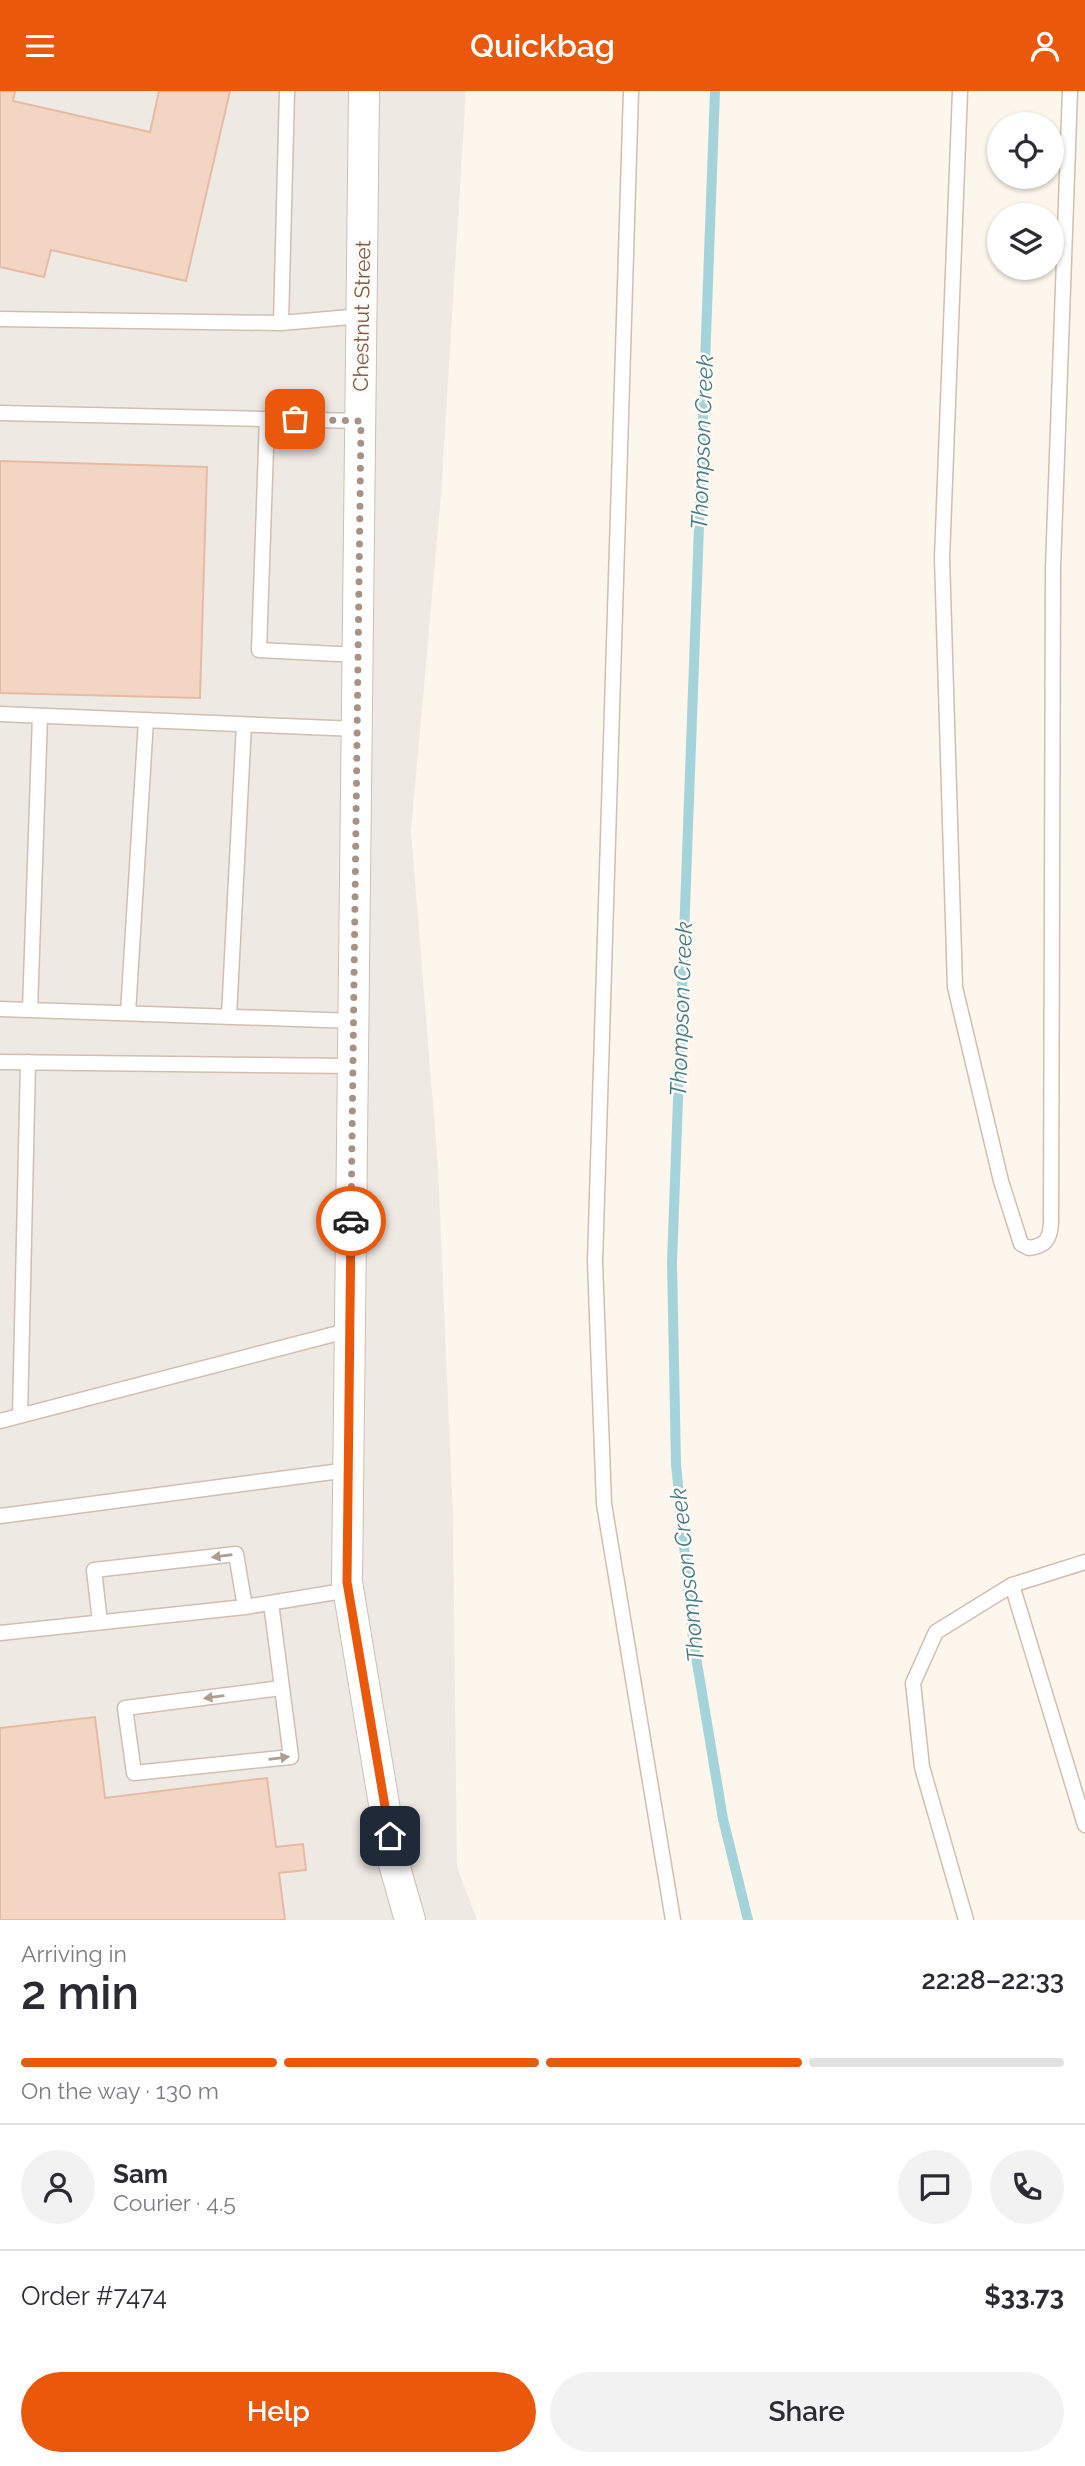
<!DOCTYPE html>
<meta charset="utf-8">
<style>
:root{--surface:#fff;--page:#f2f2f3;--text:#2b2b33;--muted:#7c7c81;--line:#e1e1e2;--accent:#ea580c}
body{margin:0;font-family:Raleway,sans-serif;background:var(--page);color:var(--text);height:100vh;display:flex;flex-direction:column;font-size:26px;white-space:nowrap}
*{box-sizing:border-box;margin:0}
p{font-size:23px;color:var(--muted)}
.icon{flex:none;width:38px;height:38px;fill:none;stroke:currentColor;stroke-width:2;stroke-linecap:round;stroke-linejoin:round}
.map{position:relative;height:1829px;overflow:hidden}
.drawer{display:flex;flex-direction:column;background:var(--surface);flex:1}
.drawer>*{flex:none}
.buttons{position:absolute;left:987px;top:21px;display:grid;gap:14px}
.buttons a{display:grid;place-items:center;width:77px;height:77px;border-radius:50%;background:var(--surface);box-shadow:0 2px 5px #0004;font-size:35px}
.pin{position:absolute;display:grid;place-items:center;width:60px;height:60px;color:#fff;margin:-30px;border-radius:14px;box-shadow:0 4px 10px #0006}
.courier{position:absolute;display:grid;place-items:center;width:70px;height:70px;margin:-35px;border:5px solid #ea580c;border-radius:50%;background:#fff;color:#222;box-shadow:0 2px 9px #0007}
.headline em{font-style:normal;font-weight:600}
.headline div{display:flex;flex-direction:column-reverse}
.headline{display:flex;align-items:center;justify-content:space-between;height:119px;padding:0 21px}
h1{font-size:46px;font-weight:600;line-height:52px}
.bar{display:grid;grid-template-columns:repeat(4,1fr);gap:10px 7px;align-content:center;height:84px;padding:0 21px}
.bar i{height:9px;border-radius:5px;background:var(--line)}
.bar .current{background:var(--accent)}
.bar p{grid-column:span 4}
.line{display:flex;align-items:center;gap:18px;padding:0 21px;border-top:2px solid var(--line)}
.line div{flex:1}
.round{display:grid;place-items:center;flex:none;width:74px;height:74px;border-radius:37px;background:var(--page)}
.action{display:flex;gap:14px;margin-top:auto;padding:14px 21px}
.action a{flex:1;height:80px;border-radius:42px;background:var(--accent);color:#fff;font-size:28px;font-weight:600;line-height:80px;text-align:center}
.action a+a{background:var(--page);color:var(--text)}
header{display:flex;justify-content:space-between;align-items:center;height:91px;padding:0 21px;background:var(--accent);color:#fff;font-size:32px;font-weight:600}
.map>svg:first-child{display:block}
.industrial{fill:#efe9e4}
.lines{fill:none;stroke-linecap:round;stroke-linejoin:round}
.stream{stroke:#a5d3da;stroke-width:10}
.building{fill:#f3d5c3;stroke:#e6bba3;stroke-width:2}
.service-casing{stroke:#d1beb0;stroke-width:17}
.minor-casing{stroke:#d1beb0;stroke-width:32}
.service{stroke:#fff;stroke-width:14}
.minor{stroke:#fff;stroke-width:30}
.oneway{fill:#af9d94}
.done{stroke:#a89285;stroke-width:7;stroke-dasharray:0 12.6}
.route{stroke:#ea580c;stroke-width:9}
.labels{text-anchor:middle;stroke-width:5;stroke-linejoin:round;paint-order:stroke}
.street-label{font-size:21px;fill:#7a5c4d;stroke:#fffaf3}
.water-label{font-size:23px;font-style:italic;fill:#437c86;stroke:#fffaf3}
</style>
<header><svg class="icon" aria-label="menu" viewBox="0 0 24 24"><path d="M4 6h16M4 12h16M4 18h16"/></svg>Quickbag<svg class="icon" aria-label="person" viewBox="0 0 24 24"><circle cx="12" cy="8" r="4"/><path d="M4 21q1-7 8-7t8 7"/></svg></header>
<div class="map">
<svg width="1085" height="1829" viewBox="0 0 1085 1829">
<rect width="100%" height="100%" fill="#fdf6ec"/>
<path class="industrial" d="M0 0H466L441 404 411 740 438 1076 453 1426 457 1776 477 1829H0Z"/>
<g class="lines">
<path class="stream" d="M715 0 672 1172 676 1373 693 1548 723 1728 748 1829"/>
</g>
<path class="building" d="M0 0H15L13 10 150 41 159 0H230L186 190 51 159 44 186 0 176Z
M0 370 207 376 200 607 0 602Z
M95 1626 105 1707 267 1687 276 1756 303 1753 306 1779 279 1782 285 1829H0V1637Z"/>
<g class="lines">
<defs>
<path id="service" d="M631 0 595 1171 604 1413 673 1829
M960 0 942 467 955 896 1001 1090 1021 1153 1029 1157C1045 1155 1050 1149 1051 1132L1053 477 1070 0
M0 228 281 232 362 225
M281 232 287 0
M0 322 361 330
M267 328 259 559 358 564
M0 623 357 638
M0 918 354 930
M30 919 40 625
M128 922 146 629
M229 925 244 633
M0 971 353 975
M20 1325 28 971
M0 1330 350 1239
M0 1425 348 1379
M1085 1471 1012 1494 1085 1734
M271 1512 291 1666 134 1682 125 1617 281 1597
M100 1531 94 1479 236 1463 245 1516
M0 1542 245 1516 349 1499
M966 1829 922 1676 913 1592 936 1541 1012 1494"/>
<path id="minor" d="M364 0 347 1491 394 1773 410 1829"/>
</defs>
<use href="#service" class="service-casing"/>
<use href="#minor" class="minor-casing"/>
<use href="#service" class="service"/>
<use href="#minor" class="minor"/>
</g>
<defs><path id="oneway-solid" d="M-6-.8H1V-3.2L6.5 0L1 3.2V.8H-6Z" transform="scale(1.75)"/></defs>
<g class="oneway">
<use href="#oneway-solid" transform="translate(222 1465) rotate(173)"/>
<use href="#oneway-solid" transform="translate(214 1606) rotate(173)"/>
<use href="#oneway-solid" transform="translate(279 1667) rotate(-7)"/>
</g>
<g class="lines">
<path class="done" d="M295 328 361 330 351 1130"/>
<path class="route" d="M351 1130 347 1491 390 1745"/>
</g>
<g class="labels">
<g class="street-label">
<text transform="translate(362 225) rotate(-89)" y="7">Chestnut Street</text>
</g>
<g class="water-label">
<text transform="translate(702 351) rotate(-88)" y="8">Thompson Creek</text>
<text transform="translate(681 918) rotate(-88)" y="8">Thompson Creek</text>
<text transform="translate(687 1484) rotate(-96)" y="8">Thompson Creek</text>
</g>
</g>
</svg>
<div class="buttons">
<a><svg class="icon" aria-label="locate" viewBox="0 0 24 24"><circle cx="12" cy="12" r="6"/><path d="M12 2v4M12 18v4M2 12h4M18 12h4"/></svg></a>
<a><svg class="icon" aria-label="layers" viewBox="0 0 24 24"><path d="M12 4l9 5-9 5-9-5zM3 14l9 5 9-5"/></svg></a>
</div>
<div class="pin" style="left:295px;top:328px;background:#ea580c"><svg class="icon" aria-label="bag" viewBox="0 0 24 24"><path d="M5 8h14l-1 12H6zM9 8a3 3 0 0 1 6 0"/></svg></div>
<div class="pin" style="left:390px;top:1745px;background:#1f2937"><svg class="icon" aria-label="home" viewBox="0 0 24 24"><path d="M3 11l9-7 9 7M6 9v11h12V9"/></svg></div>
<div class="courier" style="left:351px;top:1130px"><svg class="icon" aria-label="car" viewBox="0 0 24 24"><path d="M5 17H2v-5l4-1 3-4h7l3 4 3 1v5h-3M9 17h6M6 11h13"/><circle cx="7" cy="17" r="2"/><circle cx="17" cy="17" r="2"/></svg></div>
</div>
<section class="drawer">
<div class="headline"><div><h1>2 min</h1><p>Arriving in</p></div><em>22:28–22:33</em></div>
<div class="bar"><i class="current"></i><i class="current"></i><i class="current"></i><i></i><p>On the way · 130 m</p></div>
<div class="line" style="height:126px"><a class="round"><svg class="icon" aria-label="person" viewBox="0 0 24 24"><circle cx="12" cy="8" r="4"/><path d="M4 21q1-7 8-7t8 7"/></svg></a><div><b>Sam</b><p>Courier · 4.5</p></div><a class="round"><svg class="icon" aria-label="chat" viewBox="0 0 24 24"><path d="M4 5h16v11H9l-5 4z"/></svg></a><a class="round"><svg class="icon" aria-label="phone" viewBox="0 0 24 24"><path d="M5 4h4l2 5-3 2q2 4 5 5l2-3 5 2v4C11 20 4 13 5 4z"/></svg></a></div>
<div class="line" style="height:91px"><div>Order #7474</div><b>$33.73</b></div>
<div class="action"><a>Help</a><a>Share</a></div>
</section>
